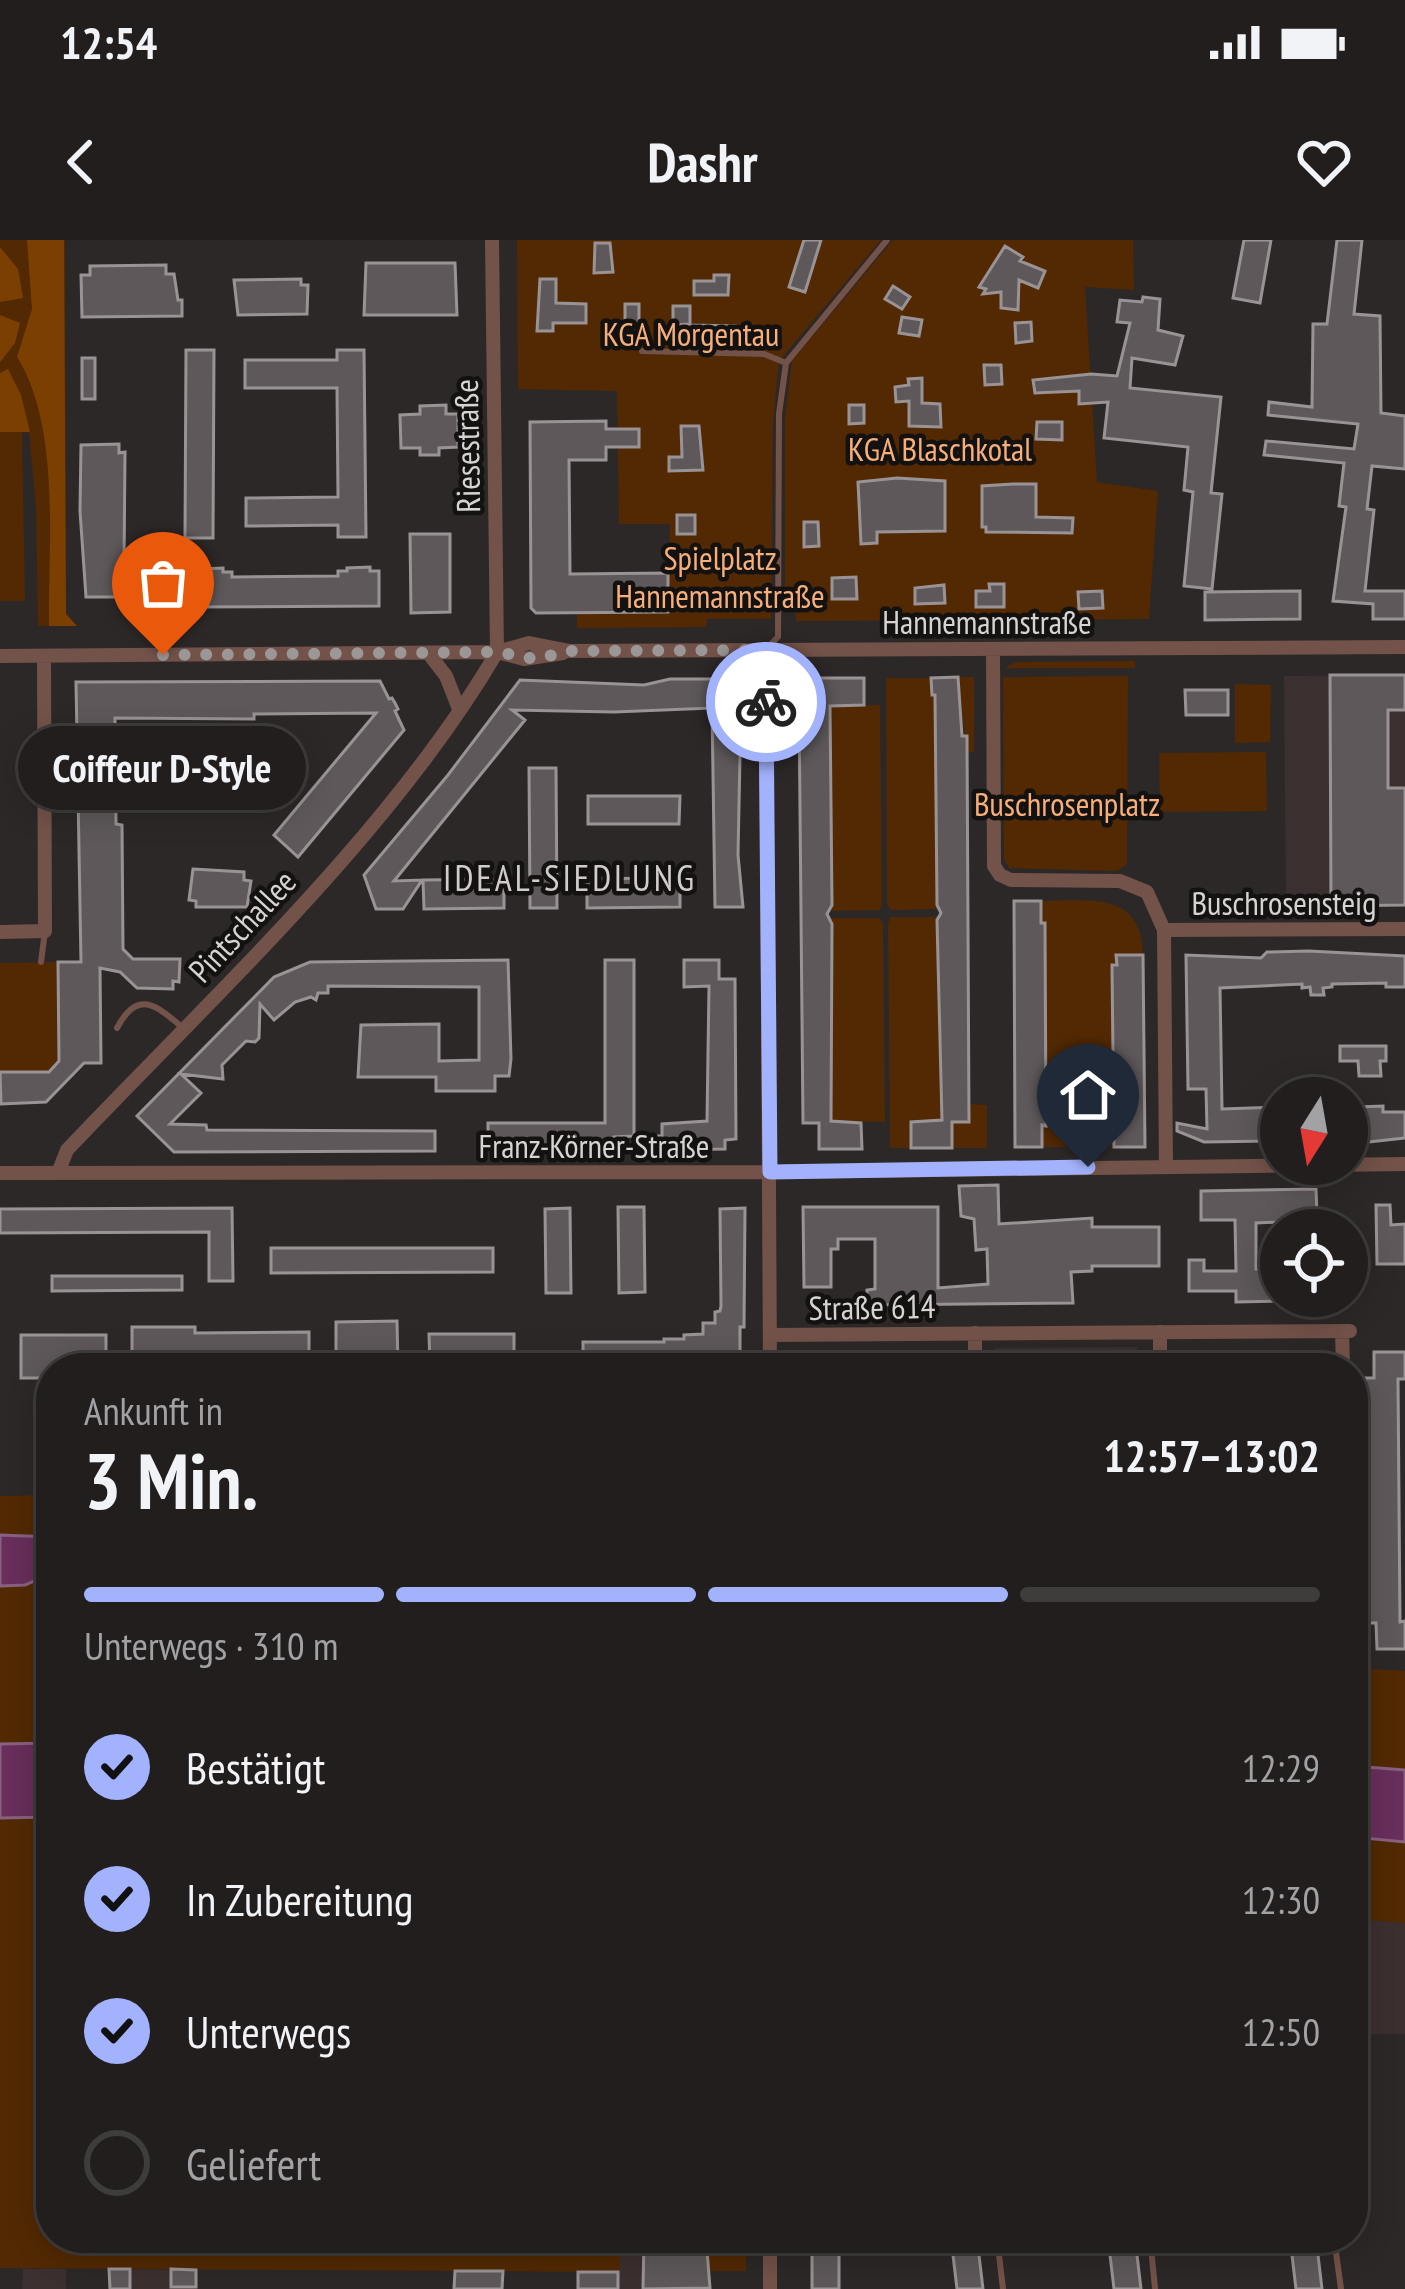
<!DOCTYPE html>
<html lang="de">
<meta charset="utf-8">
<style>
:root{--surface:#221e1e;--page:#2e2b2b;--text:#f1f3f6;--muted:#a2a2a4;--line:#3f3c3c;--accent:#a3b2fd}
body{margin:0;font-family:"PT Sans Narrow",sans-serif;background:var(--page);color:var(--text);height:100vh;display:flex;flex-direction:column;font-size:45px;white-space:nowrap}
*{box-sizing:border-box;margin:0}
p{font-size:39px;color:var(--muted)}
.icon{flex:none;width:66px;height:66px;fill:none;stroke:currentColor;stroke-width:2;stroke-linecap:round;stroke-linejoin:round}
.map{position:relative;flex:1;overflow:hidden}
.details{position:absolute;left:36px;top:1113px;width:1332px;height:900px;display:flex;flex-direction:column;background:var(--surface);border-radius:48px;box-shadow:0 6px 30px #0003,0 0 0 3px var(--line)}
.details>*{flex:none}
.needle{width:78px;rotate:191deg}
.buttons{position:absolute;left:1260px;top:837px;display:grid;gap:24px}
.buttons a{display:grid;place-items:center;width:108px;height:108px;border-radius:50%;background:var(--surface);box-shadow:0 6px 30px #0003,0 0 0 3px var(--line);font-size:60px}
.pin{position:absolute;display:grid;place-items:center;width:102px;height:102px;color:#fff;margin:-123px -51px;border-radius:50% 50% 50% 0;rotate:-45deg;box-shadow:0 0 12px #0007}
.pin .icon{rotate:45deg}
.courier{position:absolute;display:grid;place-items:center;width:120px;height:120px;margin:-60px;border:9px solid #a3b2fd;border-radius:50%;background:#fff;color:#222;box-shadow:0 3px 15px #0007}
.bubble{position:absolute;height:84px;border-radius:42px;background:var(--surface);box-shadow:0 6px 30px #0003,0 0 0 3px var(--line);font-size:39px;font-weight:600;line-height:84px;text-align:center}
.overview em{font-style:normal;font-weight:600}
.overview div{display:flex;flex-direction:column-reverse}
.overview{display:flex;align-items:center;justify-content:space-between;height:204px;padding:0 48px}
h1{font-size:78px;font-weight:600;line-height:90px}
.bar{display:grid;grid-template-columns:repeat(4,1fr);gap:18px 12px;align-content:center;height:144px;padding:0 48px}
.bar i{height:15px;border-radius:9px;background:var(--line)}
.bar .current{background:var(--accent)}
.bar p{grid-column:span 4}
ol{padding:0 48px;list-style:none}
li{display:flex;align-items:center;gap:36px;height:132px}
li p{margin-inline-start:auto}
li .icon{padding:12px;border-radius:50%;background:var(--accent);color:#111;stroke-width:4}
li:last-child{color:var(--muted)}
li i{width:66px;height:66px;border:6px solid var(--line);border-radius:50%}
.status{display:flex;justify-content:space-between;align-items:center;height:84px;padding:0 60px;background:var(--surface);direction:ltr}
.status svg{height:33px;fill:currentColor}
header{display:flex;justify-content:space-between;align-items:center;height:156px;padding:0 48px;background:var(--surface);font-size:54px;font-weight:600}
.map>svg:first-child{display:block}
.built{fill:#3c2f30}
.green{fill:#522903}
.forest{fill:#7b3f02}
.water{fill:#682e5c;stroke:#896080;stroke-width:3}
.building{fill:#5e585a;stroke:#9a9395;stroke-width:3}
.lines{fill:none;stroke-linecap:round;stroke-linejoin:round}
.service{stroke:#735249;stroke-width:6}
.minor{stroke:#735249;stroke-width:14}
.done{stroke:#9c9797;stroke-width:12;stroke-dasharray:0 21.6}
.route{stroke:#a3b2fd;stroke-width:15}
.labels{text-anchor:middle;stroke-width:9;stroke-linejoin:round;paint-order:stroke}
.park-label{font-size:33px;fill:#f6af7a;stroke:#141111}
.street-label{font-size:33px;fill:#d7d3d3;stroke:#141111}
.neighbourhood-label{font-size:36px;letter-spacing:3px;fill:#d2cbcb;stroke:#141111}
</style>
<div class="status"><b>12:54</b><svg viewBox="0 0 49 12"><path d="M0 12V9h3v3zM5 12V6h3v6zM10 12V3h3v9zM15 12V0h3v12zM26 1h20v11H26zM47 4h2v5h-2z"/></svg></div>
<header><svg class="icon" aria-label="back" viewBox="0 0 24 24"><path d="M15 5l-7 7 7 7"/></svg>Dashr<svg class="icon" aria-label="heart" viewBox="0 0 24 24"><path d="M12 20l-8-8c-3-5 5-10 8-4 3-6 11-1 8 4z"/></svg></header>
<div class="map">
<svg width="1405" height="2049" viewBox="0 0 1405 2049">
<rect width="100%" height="100%" fill="#2d2828"/>
<path class="built" d="M1405 435V665L1286 666 1284 436Z
M1137 1107V1128H995V1108Z
M1353 1679 1405 1683V1794H1353Z
M620 1998H667L666 2049H578V2032H620Z
M23 2029H66V2049H22Z
M109 2029 196 2030V2049H109Z"/>
<path class="green" d="M0 0H65L66 374 77 386H38L36 266 29 192 22 193 25 361H0Z
M517 0H881L779 121 773 181 771 379H707L706 387 577 388V373L668 372 670 284H619L617 151 518 149Z
M893 0H1133L1134 50 1085 47 1097 242 1158 251 1149 379 796 381V367H785V176L792 121Z
M1135 421V428H1005L1016 422Z
M1128 436 1127 624 1117 631 1009 628 1004 619 1003 437Z
M958 437H974V512H967Z
M886 438H931L932 454 935 455 937 665 941 669 891 670 887 665Z
M1235 444 1271 445 1270 502 1235 503Z
M880 465 882 665 879 670 827 671 825 466Z
M1266 512 1267 571 1160 572 1159 513Z
M1041 661C1088 661 1142 650 1143 715H1117V725L1113 726 1114 907H1042V885H1046L1045 684 1041 683Z
M891 677H941L937 680 942 880 911 882V908H890L888 683Z
M827 678H879L883 683 885 882 831 881 832 684Z
M58 722 59 821 49 832H0V723Z
M969 864 987 865V908H952V882H969Z
M51 1255V1503L0 1504V1256Z
M1353 1428 1405 1431V1530L1353 1526Z
M51 1577V1998H620V2032L0 2028V1578Z
M1353 1597 1405 1602V1683L1353 1679Z
M706 2005H746V2031H710Z"/>
<path class="forest" d="M27 0H64L66 374 77 386H49C48 306 61 187 17 117L32 69Z
M0 7 18 29 23 58 0 62Z
M0 75 20 83 15 103 0 122Z
M8 129 21 155 30 192H0V133Z"/>
<path class="water" d="M0 1295 51 1297V1334L25 1345 0 1346Z
M51 1503V1577L0 1578V1504Z
M1353 1526 1405 1530V1602L1353 1597Z"/>
<path class="building" d="M804 0H821L805 52 789 47Z
M1244 0H1271L1260 63 1233 58Z
M1337 0H1362L1354 74 1380 76 1381 173 1405 176V229L1372 226 1367 269 1374 270 1365 351H1405V379H1373V364L1333 361 1346 267 1339 266 1344 223 1264 215 1266 201 1354 209 1358 184 1268 175 1269 162 1312 167 1313 84H1327Z
M595 3H610L613 32 594 33Z
M1005 6 1023 17 1020 21 1045 31 1038 48 1019 40 1018 70 1001 68V52L983 54 986 49 979 47Z
M366 23H455L457 75H364Z
M166 25V34H174L178 60H182V76L82 77 81 35H90V26Z
M714 35H729L728 55H694V41H714Z
M301 39V45H308L307 74 238 75 234 40Z
M540 39H556V63L586 64V83H553V91H537Z
M893 46 910 57 902 69 885 59Z
M1143 57 1160 59 1158 90 1183 96 1175 125 1132 118 1130 148 1221 157 1211 253 1222 254 1212 349 1184 346 1193 252 1184 250 1188 207 1104 198 1108 162 1079 164V151L1035 153 1033 140 1091 134 1117 136 1130 83 1117 82 1120 60 1142 62Z
M625 64H639V104H625Z
M673 66H690V84L673 85Z
M902 77 922 80 919 96 899 93Z
M1031 82 1032 101 1016 103 1015 83Z
M689 85 736 86V98H726V101L690 98Z
M186 110H214L213 298H185Z
M337 110H364L366 297H338V285L246 286V258L338 257 337 148H245V120H337Z
M82 118H95V159H82Z
M984 125H1001L1002 144 985 145Z
M922 138V163L940 164 941 187 909 186V161L896 162 895 147 909 145 908 139Z
M446 165V174H458V207L439 208V215H420V208H401L400 175 420 174V166Z
M849 165H864V183L849 184Z
M606 181V189H639V207H606V220H569L570 334 668 333V372L536 373 531 368 530 182Z
M1037 182H1062V200L1036 199Z
M681 186H699L703 230 669 231V217H682Z
M119 204V213L125 212 124 326H127V347H124V357H86L80 271 81 205Z
M897 238 945 241V291L877 292V303L861 304 858 242Z
M1013 244H1036V277L1073 278 1072 293 986 292V287H982V246Z
M677 275H695V294H677Z
M804 282H818L819 306 804 307Z
M410 294H450V372L411 373Z
M370 327V331H379V366L191 367V332H200V329L223 328V332H232V337L338 336V331H347V328Z
M856 337 857 359H832V338Z
M989 344H1004V367H976V351H990Z
M944 345 945 363 915 364V348Z
M1102 351 1103 368 1079 369 1078 352Z
M1300 351V379L1205 380V352Z
M1330 435H1405V470H1388V548H1405V665L1331 666Z
M958 437 962 496H967L969 882H952V908H911V882L942 880 937 680 941 673 937 665 935 455H932L931 438Z
M817 438H864V465L830 466 832 665 827 674 832 684 831 881 861 883 862 909H819V883H803L799 464H817Z
M670 439H730L731 466H741L738 615 743 667H715L712 468 614 472 512 470 525 480 394 641 422 640 403 669H376L364 635 448 535 520 440 644 445Z
M380 441 389 459 392 458 395 463 398 469 395 471 404 490 298 617 274 595 376 473 254 474V479L115 478 116 584 122 585 123 709 133 719H180L179 742 173 741V749L137 748 120 732 100 728 101 823H84L46 862 1 864 0 832H49L59 821 58 722H81L76 442Z
M1185 450H1228V475H1186Z
M529 528H556L557 668H530Z
M588 556H680L679 584H588Z
M193 629 244 632V640L251 641 247 667H196V661L189 660Z
M587 638 680 639V667L587 668Z
M504 639V668L424 669 423 640Z
M1014 661H1041V683H1045L1046 886 1042 885V907H1015Z
M1309 711 1405 716V747H1386V743L1332 744V747L1323 748 1324 755H1311L1310 747 1302 748V744L1220 748 1222 869 1281 867V901L1204 902 1177 891V883L1207 889 1206 849H1188L1186 715 1261 718 1267 712Z
M1116 715H1143L1145 907H1114L1112 725H1117Z
M508 720 511 819 509 836H495V851H436V837H358L361 785 439 784V821L479 820V747L328 746V753H318L316 760 311 757 295 762 274 780 260 764 259 798 255 802 246 801 222 825 223 839 181 834 201 853 170 884 206 885 207 890 435 891V911L174 912 137 876 274 737 310 722Z
M605 720H634V896L614 897V911L488 910V883H605Z
M684 720H719V739H735L736 899 725 900V909L644 910 645 896H662V884L707 881 709 746 684 747Z
M1340 806H1386V821H1380L1381 836H1359L1358 821H1340Z
M1383 866V872H1405V898L1359 903 1357 867Z
M998 945 999 984 1092 978V987H1159V1026H1092V1031L1071 1032 1073 1063 867 1065V1050L875 1049V999H838V1009H831V1047H804L803 967H938V1048L988 1044 987 1009 976 1010 974 979 961 976 959 946Z
M1316 949 1317 974H1306V981L1256 983V1029H1281V1061L1236 1062V1051H1189V1020H1204V1031H1236L1235 980H1201V951Z
M1376 965H1390L1391 985 1405 984V1024H1377Z
M618 967H644L645 1052 619 1053Z
M232 968 233 1041H209V992L0 993V969Z
M570 968 571 1053H546L545 969Z
M745 968 744 1087H740V1115H704V1120L691 1124V1128H583V1102H664V1099H684V1095L703 1094V1083H715V1072L720 1071 721 1066 720 969Z
M271 1008H493V1032L271 1033Z
M52 1036H182V1050L52 1051Z
M397 1081 398 1128H336V1082Z
M132 1087H195V1093L309 1092V1128H132Z
M429 1094H514V1128H430Z
M21 1095H106V1128H51V1138H21Z
M1308 1112V1128H1276V1113Z
M1374 1112H1405V1139H1398L1400 1382 1405 1381V1409H1377L1376 1383H1367L1365 1138H1374Z
M1198 1113H1230V1128H1198Z
M644 1998H706L710 2048 643 2049Z
M812 1998H839V2049H812Z
M951 1998H977L983 2049H957Z
M1108 1998H1135L1141 2049H1114Z
M1290 1998H1316L1322 2049H1296Z
M109 2029H130V2049H110Z
M171 2029 196 2030V2047H171Z
M455 2031H503L502 2049H454Z
M578 2032H618V2049H578Z"/>
<g class="lines">
<path class="service" d="M642 111 764 114 786 123
M769 406 778 397 779 174 786 123 887 0
M41 722 45 691
M117 788C138 748 157 766 183 788
M997 1998 1003 2049
M1150 1998 1155 2048
M1334 1998 1341 2049"/>
<path class="minor" d="M492 0 497 412
M993 409 994 626 1000 635 1011 640 1120 641 1147 652 1164 690 1166 927
M766 410 770 1128
M497 412 529 403 570 411 1405 407
M429 414 446 436 459 469
M0 416 497 412 524 419 563 413
M1164 690 1405 689
M0 692 45 691 44 416
M0 933 771 932 1405 924
M58 933 67 910C211 758 391 593 497 412
M1342 1091 1343 1128
M1160 1092V1128
M975 1093V1128
M770 1095 1350 1091
M770 1998V2049"/>
</g>
<g class="lines">
<path class="done" d="M163 415 497 412 535 419 570 411 766 410V462"/>
<path class="route" d="M766 462 770 932 1088 927"/>
</g>
<g class="labels">
<g class="park-label">
<text x="691" y="106">KGA Morgentau</text>
<text x="940" y="221">KGA Blaschkotal</text>
<text x="720" y="330">Spielplatz<tspan x="720" dy="38">Hannemannstraße</tspan></text>
<text x="1067" y="576">Buschrosenplatz</text>
</g>
<g class="street-label">
<text transform="translate(467 206) rotate(-91)" y="12">Riesestraße</text>
<text x="987" y="394">Hannemannstraße</text>
<text x="1284" y="675">Buschrosensteig</text>
<text transform="translate(242 686) rotate(-47)" y="12">Pintschallee</text>
<text x="594" y="918">Franz-Körner-Straße</text>
<text transform="translate(872 1067) rotate(-1)" y="12">Straße 614</text>
</g>
<g class="neighbourhood-label">
<text x="570" y="651">IDEAL-SIEDLUNG</text>
</g>
</g>
</svg>
<div class="buttons">
<a><svg class="needle" viewBox="-14 -14 28 28"><path d="M0-13l5 13h-10z" fill="#e53935"/><path d="M0 13l5-13h-10z" fill="#a2a2a4"/></svg></a>
<a><svg class="icon" aria-label="locate" viewBox="0 0 24 24"><circle cx="12" cy="12" r="6"/><path d="M12 2v4M12 18v4M2 12h4M18 12h4"/></svg></a>
</div>
<div class="pin" style="left:163px;top:415px;background:#ea580c"><svg class="icon" aria-label="bag" viewBox="0 0 24 24"><path d="M5 8h14l-1 12H6zM9 8a3 3 0 0 1 6 0"/></svg></div>
<div class="pin" style="left:1088px;top:927px;background:#1f2937"><svg class="icon" aria-label="home" viewBox="0 0 24 24"><path d="M3 11l9-7 9 7M6 9v11h12V9"/></svg></div>
<div class="courier" style="left:766px;top:462px"><svg class="icon" aria-label="bike" viewBox="0 0 24 24"><circle cx="6" cy="16" r="4"/><circle cx="18" cy="16" r="4"/><path d="M6 16l4-8h5l3 8M10 8l3 8H6M13 5h3"/></svg></div>
<div class="bubble" style="left:18px;top:486px;width:288px">Coiffeur D-Style</div>
<section class="details">
<div class="overview"><div><h1>3 Min.</h1><p>Ankunft in</p></div><em>12:57–13:02</em></div>
<div class="bar"><i class="current"></i><i class="current"></i><i class="current"></i><i></i><p>Unterwegs · 310 m</p></div>
<ol>
<li><svg class="icon" aria-label="check" viewBox="0 0 24 24"><path d="M5 12l5 5 9-10"/></svg>Bestätigt<p>12:29</p></li>
<li><svg class="icon" aria-label="check" viewBox="0 0 24 24"><path d="M5 12l5 5 9-10"/></svg>In Zubereitung<p>12:30</p></li>
<li><svg class="icon" aria-label="check" viewBox="0 0 24 24"><path d="M5 12l5 5 9-10"/></svg>Unterwegs<p>12:50</p></li>
<li><i></i>Geliefert</li>
</ol>
</section>
</div>
